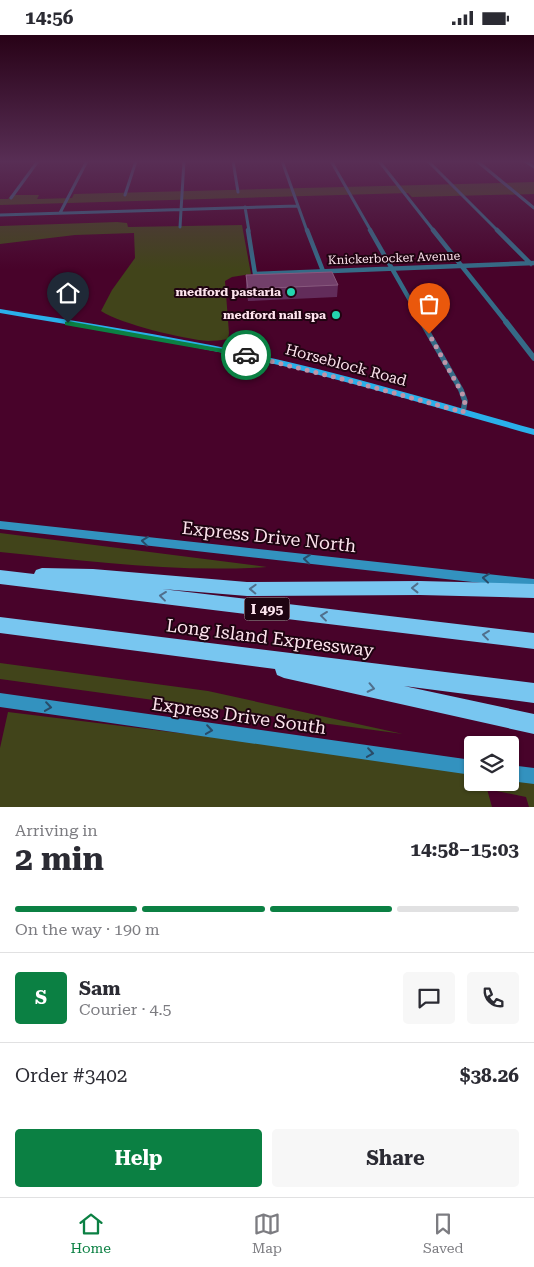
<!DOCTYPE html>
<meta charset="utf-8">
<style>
:root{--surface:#fff;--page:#f7f7f7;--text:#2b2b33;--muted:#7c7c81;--line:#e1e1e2;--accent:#0b8043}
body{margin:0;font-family:"Roboto Serif",serif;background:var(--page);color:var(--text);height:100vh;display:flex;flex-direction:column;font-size:19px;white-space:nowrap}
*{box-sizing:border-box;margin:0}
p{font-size:16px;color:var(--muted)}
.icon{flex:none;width:28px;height:28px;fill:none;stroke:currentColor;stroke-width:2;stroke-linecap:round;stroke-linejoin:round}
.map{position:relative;height:772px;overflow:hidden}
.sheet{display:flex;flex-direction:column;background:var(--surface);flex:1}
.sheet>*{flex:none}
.fabs{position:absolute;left:464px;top:701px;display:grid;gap:10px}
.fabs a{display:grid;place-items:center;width:55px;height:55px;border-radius:5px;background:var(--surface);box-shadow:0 1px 4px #0004;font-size:25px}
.pin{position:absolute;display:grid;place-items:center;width:42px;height:42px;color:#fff;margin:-51px -21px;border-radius:50% 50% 50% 0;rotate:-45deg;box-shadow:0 0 5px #0007}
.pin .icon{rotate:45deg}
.courier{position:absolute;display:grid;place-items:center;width:50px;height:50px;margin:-25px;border:4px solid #0b8043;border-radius:50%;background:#fff;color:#222;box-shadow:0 1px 6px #0007}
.head em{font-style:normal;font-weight:700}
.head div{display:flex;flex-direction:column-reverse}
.head{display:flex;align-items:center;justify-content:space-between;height:85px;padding:0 15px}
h1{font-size:32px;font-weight:700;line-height:38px}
.bar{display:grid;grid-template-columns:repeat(4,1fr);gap:8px 5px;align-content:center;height:60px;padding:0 15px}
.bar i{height:6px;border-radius:4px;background:var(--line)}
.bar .on{background:var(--accent)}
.bar p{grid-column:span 4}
.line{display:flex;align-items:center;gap:12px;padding:0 15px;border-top:1px solid var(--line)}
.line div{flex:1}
.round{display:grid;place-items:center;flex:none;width:52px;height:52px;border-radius:5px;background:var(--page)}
.action{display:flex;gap:10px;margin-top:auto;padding:10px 15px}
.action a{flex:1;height:58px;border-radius:5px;background:var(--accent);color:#fff;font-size:20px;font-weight:700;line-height:58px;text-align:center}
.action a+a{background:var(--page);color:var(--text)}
.status{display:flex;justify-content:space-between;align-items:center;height:35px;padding:0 25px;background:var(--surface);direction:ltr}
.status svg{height:14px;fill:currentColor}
.tab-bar{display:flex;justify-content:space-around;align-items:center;height:70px;border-top:1px solid var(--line);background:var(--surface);font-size:14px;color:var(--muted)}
.tab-bar a{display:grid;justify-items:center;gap:2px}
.tab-bar .on{color:var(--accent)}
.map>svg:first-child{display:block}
.green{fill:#41441a}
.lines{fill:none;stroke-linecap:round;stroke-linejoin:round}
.minor-far2{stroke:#356b87;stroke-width:3}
.minor-far1{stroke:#356b87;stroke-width:4.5}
.minor{stroke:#356b87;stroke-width:5.5}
.secondary{fill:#3392bf;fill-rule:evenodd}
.primary{fill:#2ab0ea;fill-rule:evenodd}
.motorway{fill:#78c6f0;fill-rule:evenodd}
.wall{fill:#622c5a}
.building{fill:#723f6a;stroke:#88597e}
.oneway{stroke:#294b68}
.oneway2{stroke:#506f8c}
.route{fill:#0b8043}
.done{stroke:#be95a9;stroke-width:5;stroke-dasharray:0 9}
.poi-dot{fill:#24d5af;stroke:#1f0411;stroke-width:2}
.labels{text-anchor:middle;stroke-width:4;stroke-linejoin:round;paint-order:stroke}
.far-street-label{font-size:12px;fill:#fde3ed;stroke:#1f0411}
.far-poi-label{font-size:12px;font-weight:bold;fill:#fde3ed;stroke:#1f0411;text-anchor:end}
.shield{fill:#1f0411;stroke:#baa0ab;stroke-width:1}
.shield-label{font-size:14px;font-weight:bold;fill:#fde3ed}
.street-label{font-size:15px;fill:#fde3ed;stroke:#1f0411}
.near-street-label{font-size:18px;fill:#fde3ed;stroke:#1f0411}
</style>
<div class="status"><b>14:56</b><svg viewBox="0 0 49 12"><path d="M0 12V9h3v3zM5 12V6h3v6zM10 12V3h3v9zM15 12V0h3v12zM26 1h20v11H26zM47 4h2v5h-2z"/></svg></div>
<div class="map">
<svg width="534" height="772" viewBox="0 0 534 772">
<rect width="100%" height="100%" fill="#48032a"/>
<path class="green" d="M534 147V159L412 162 408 158 0 170V164H8L11 160H39L37 164 72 163 74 159Z
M117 187 127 188 128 192 242 190 251 239 232 242 225 246 229 298 228 304C221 305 215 306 208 306 183 304 121 289 101 276L112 255 135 223 134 198 75 200 0 209V191Z
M0 498 267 532C177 538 89 526 0 517Z
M0 628 208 656 403 699 0 644Z
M8 677 472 734V748H510V739L534 742V772H529L526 762 487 754 492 772H0V713Z"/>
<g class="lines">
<path class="minor-far2" d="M233 126 238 157
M282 126 307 196
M331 126 371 196
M379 126 434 196
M428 126 498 196
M477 126 534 173
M525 126 534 132
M125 160 136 126
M11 163 38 126
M245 172 249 196
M60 178 87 126
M0 180 297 171
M180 192 184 126"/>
<path class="minor-far1" d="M248 195 255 239 534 228
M307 195 323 236
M370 195 423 288
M433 195 507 288
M497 195 531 229"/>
<path class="minor" d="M422 287 461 355 465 366 463 377
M506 287 534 323"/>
<path class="secondary" d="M0 486 534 544V554L0 494Z
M0 658 472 725V740L0 672Z
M510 730 534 733V749L510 746Z"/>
<path class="primary" d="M0 274C82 287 164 300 245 317 343 338 438 367 534 394V400C450 377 367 351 283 331 189 309 94 294 0 278Z"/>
<path class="motorway" d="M42 533 93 534 247 547 420 546 534 549V563L420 560 247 561 162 554 534 598V614L0 549V535L34 539 36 535Z
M0 582 534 648V668L404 651 534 679V699L284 643 277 640 275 634 0 598Z"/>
</g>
<path class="wall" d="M246 240 338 250 337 262 248 266 246 252Z"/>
<path class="building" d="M332 237 338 250 248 254 246 240Z"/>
<defs><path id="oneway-chevron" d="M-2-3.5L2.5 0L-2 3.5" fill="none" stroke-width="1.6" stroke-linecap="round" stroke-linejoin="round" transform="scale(1.25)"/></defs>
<g class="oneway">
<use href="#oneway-chevron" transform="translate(145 506) rotate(-174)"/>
<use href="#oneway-chevron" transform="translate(307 524) rotate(-174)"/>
<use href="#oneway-chevron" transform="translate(486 543) rotate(-174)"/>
<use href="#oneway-chevron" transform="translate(48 672) rotate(8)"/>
<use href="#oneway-chevron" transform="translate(209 695) rotate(8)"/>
<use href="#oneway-chevron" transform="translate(370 718) rotate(8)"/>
</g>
<g class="oneway2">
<use href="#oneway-chevron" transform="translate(415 553) rotate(180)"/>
<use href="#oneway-chevron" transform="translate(253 554) rotate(-178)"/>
<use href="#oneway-chevron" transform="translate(163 561) rotate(-173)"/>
<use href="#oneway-chevron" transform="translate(324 581) rotate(-173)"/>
<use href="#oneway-chevron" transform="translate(486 600) rotate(-173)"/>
<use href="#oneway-chevron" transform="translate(371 653) rotate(12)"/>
</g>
<linearGradient id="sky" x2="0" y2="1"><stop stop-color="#280217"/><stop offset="0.54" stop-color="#582e55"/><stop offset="1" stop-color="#582e55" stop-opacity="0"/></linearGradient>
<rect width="534" height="234" fill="url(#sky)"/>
<path class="route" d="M68 286 246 318 249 320 246 322 65 290V287Z"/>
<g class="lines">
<path class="done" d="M246 320 350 346 463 377 465 366 462 358 429 299"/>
</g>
<g class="poi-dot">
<circle cx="291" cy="257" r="5"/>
<circle cx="336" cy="280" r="5"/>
</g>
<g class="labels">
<g class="far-street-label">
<text transform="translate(394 223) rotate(-2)" y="4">Knickerbocker Avenue</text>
</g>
<g class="far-poi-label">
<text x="281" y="261">medford pastaria</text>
<text x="326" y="284">medford nail spa</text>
</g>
<rect class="shield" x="244.5" y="562.5" width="45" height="23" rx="4"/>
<g class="shield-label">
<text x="267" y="579">I 495</text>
</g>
<g class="street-label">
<text transform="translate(346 330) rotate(15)" y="5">Horseblock Road</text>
</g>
<g class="near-street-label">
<text transform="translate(269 502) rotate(6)" y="6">Express Drive North</text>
<text transform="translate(270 603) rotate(7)" y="6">Long Island Expressway</text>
<text transform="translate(239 681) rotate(8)" y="6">Express Drive South</text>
</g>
</g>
</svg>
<div class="fabs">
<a><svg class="icon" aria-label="layers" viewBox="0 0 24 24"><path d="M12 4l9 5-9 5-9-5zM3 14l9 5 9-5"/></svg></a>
</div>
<div class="pin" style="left:429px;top:299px;background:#ea580c"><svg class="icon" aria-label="bag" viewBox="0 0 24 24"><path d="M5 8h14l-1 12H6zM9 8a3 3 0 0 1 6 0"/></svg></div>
<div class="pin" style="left:68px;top:288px;background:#1f2937"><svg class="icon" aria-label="home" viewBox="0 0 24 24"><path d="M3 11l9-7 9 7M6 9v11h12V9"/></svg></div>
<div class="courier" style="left:246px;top:320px"><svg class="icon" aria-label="car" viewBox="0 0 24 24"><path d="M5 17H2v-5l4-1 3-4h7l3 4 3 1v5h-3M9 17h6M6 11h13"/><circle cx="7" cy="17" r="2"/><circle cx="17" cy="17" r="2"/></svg></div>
</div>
<section class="sheet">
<div class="head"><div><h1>2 min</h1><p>Arriving in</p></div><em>14:58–15:03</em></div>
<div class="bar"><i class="on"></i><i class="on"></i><i class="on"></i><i></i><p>On the way · 190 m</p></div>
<div class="line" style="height:90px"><b class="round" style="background:var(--accent);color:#fff">S</b><div><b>Sam</b><p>Courier · 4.5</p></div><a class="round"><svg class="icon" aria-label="chat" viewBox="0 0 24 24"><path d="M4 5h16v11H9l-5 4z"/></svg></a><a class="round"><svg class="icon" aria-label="phone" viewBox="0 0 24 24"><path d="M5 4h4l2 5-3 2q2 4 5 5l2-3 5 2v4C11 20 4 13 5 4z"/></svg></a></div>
<div class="line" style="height:65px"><div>Order #3402</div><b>$38.26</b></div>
<div class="action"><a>Help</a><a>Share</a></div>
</section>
<nav class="tab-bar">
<a class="on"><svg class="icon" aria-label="home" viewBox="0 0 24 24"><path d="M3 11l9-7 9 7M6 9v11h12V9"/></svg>Home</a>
<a><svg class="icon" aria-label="map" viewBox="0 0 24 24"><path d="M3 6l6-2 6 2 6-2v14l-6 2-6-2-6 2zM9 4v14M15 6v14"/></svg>Map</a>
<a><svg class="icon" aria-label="saved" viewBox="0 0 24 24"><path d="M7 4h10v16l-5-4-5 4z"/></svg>Saved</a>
</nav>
